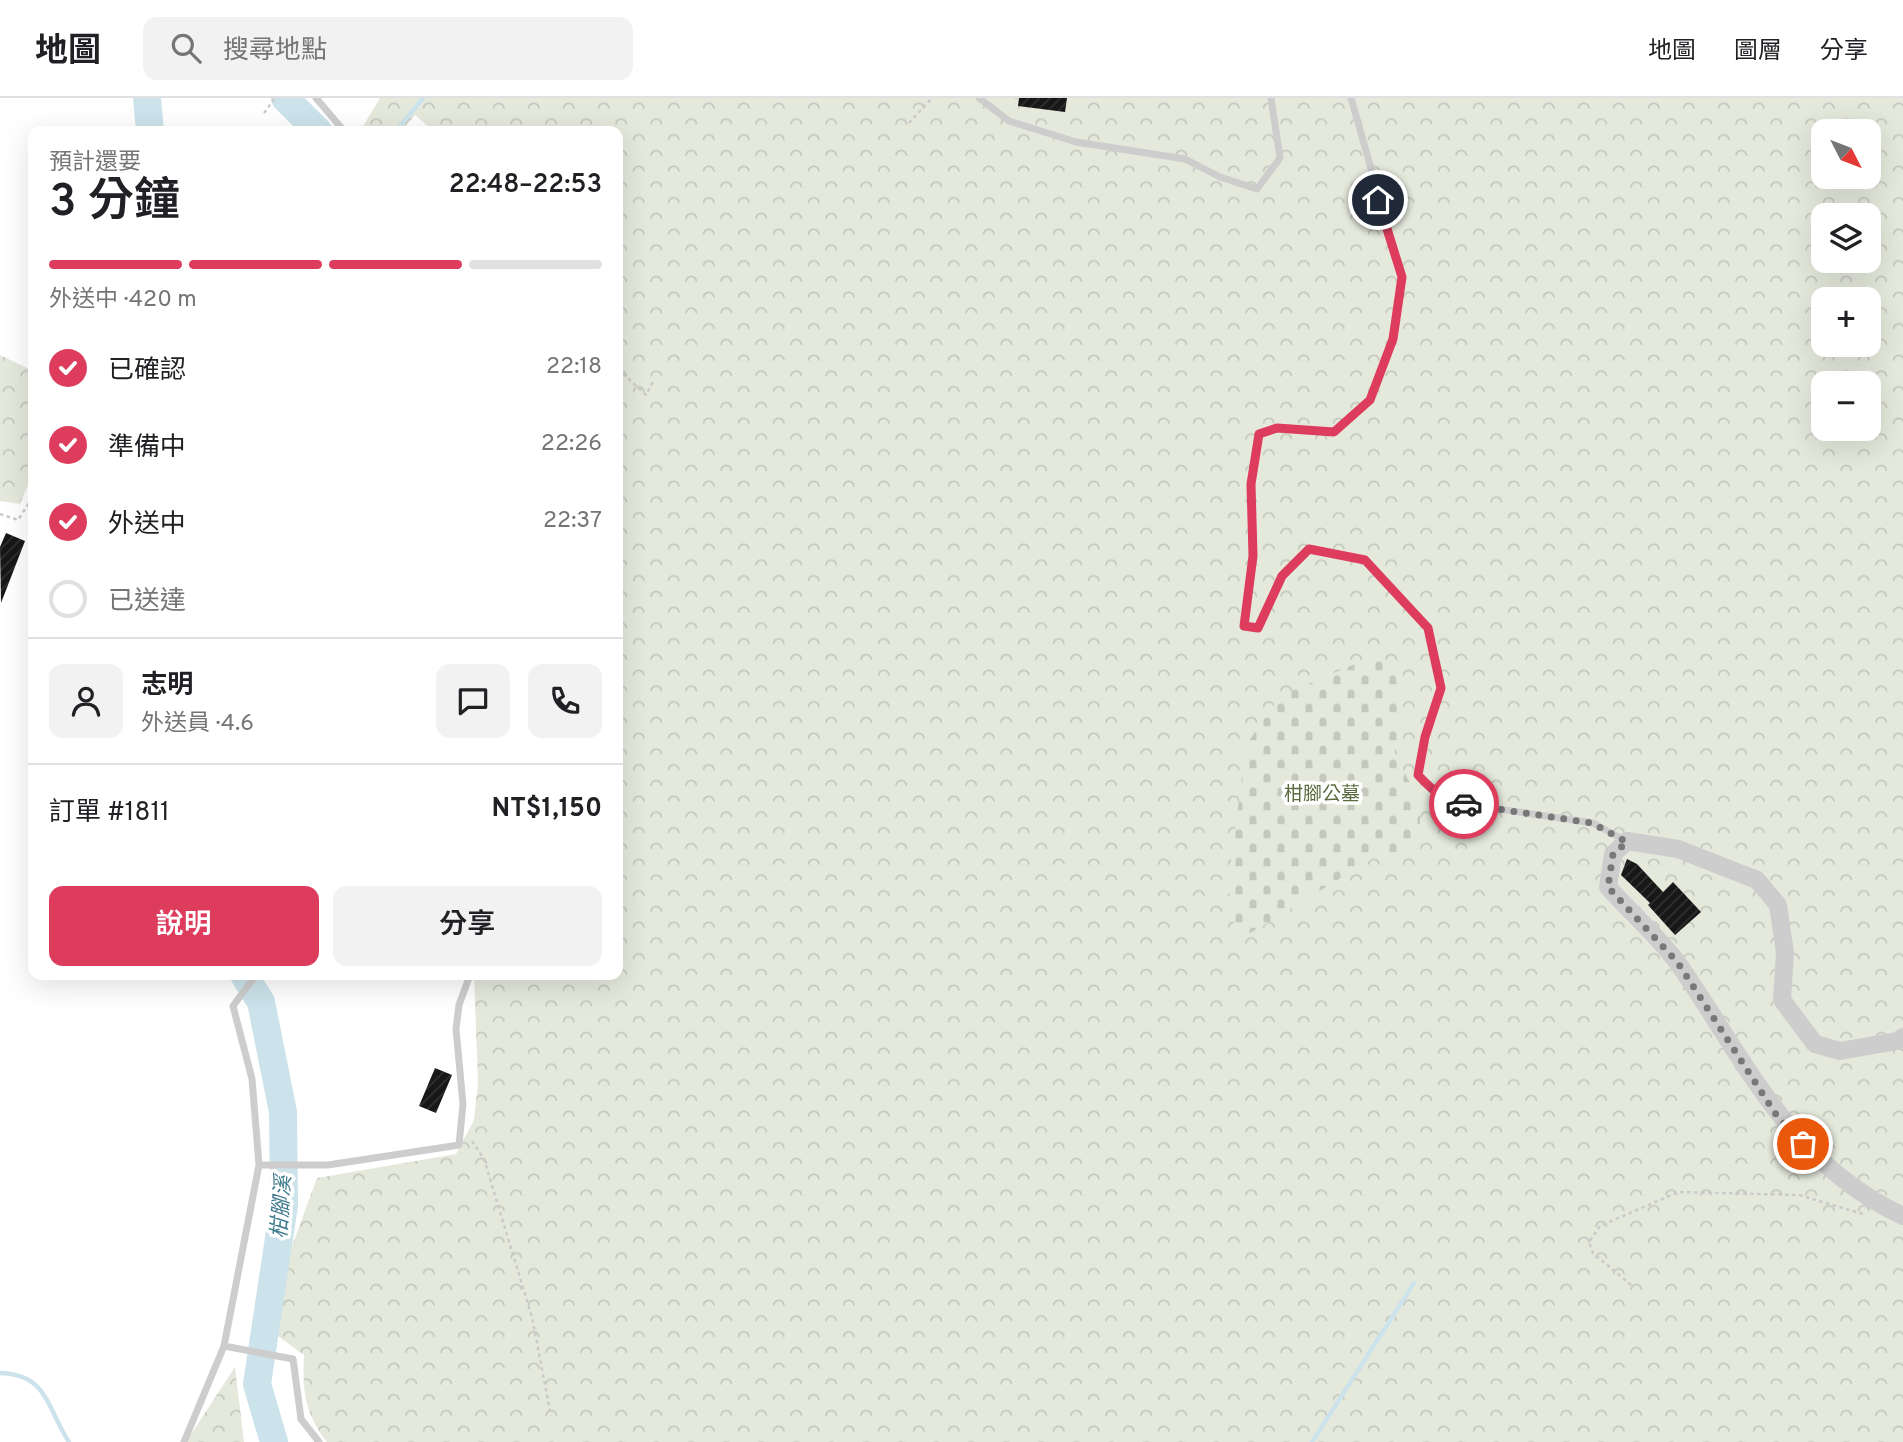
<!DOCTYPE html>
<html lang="zh-TW">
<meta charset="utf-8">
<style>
:root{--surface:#fff;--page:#f2f2f2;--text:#202124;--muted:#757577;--line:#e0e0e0;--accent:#dd3c5d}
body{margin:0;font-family:Overpass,"Noto Sans TC",sans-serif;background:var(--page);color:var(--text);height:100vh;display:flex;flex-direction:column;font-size:26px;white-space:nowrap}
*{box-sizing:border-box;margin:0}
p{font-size:23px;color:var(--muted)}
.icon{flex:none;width:38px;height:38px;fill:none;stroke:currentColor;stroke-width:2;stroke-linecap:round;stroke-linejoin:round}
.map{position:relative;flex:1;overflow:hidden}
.drawer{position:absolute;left:28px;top:28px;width:595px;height:854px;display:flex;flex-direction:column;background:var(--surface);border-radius:14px;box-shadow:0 7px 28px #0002}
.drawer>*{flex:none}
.needle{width:46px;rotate:132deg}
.controls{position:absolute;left:1811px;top:21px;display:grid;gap:14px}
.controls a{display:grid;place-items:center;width:70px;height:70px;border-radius:14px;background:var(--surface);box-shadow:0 7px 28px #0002;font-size:35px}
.pin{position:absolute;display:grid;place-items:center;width:60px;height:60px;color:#fff;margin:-30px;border:4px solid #fff;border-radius:50%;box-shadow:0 2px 7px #0007}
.courier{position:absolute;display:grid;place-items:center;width:70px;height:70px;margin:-35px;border:5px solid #dd3c5d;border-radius:50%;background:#fff;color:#222;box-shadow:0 2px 9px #0007}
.headline em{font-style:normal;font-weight:600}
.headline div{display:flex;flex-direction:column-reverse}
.headline{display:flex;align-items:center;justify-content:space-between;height:119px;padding:0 21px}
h1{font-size:46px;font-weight:600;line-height:52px}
.bar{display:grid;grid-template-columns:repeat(4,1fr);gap:10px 7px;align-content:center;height:84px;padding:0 21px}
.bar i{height:9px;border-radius:5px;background:var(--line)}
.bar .on{background:var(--accent)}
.bar p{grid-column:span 4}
.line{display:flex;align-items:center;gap:18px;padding:0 21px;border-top:2px solid var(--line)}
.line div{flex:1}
.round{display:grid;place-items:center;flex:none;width:74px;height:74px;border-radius:14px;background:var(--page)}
ol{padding:0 21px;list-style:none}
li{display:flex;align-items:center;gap:21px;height:77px}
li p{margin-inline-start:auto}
li .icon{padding:7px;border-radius:50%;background:var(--accent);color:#fff;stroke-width:4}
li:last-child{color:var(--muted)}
li i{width:38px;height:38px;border:4px solid var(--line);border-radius:50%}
.button{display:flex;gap:14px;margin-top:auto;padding:14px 21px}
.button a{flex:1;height:80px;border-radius:14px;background:var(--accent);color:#fff;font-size:28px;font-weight:600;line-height:80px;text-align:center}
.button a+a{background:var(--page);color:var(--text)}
header{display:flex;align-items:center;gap:42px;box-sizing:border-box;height:98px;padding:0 35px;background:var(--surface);border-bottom:2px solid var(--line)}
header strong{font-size:33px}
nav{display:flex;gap:38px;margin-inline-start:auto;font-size:24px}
.search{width:490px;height:63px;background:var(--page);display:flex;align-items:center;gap:18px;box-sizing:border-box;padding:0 24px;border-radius:14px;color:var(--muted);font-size:26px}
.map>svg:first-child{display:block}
.forest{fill:url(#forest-crowns);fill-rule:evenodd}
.cemetery{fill:url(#cemetery-stones)}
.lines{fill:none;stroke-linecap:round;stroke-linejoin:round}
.stream{stroke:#cce3eb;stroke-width:4.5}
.river{stroke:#cce3eb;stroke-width:28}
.building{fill:url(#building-hatch)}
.path{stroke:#cacaca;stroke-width:2.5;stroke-dasharray:3.5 3.5;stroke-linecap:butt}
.service{stroke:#cdcdcd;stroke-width:7}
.tertiary{stroke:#cdcdcd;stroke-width:18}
.done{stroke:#787878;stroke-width:7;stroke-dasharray:0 12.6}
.route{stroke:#dd3c5d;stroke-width:9}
.labels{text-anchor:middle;stroke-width:7;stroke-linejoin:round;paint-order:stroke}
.park-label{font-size:19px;fill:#596a3f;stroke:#fff}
.water-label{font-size:21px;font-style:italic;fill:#417b8f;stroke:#fff}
</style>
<header>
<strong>地圖</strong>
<div class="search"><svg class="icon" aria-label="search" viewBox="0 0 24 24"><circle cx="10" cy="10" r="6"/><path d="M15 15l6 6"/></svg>搜尋地點</div>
<nav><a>地圖</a><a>圖層</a><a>分享</a></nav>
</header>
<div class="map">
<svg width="1903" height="1344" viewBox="0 0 1903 1344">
<defs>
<pattern id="forest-crowns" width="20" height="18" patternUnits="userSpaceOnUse" patternTransform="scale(1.75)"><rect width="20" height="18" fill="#e5e9dc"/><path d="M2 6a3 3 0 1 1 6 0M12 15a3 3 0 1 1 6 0" fill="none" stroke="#c5c8bd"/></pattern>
<pattern id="cemetery-stones" width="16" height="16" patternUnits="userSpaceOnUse" patternTransform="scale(1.75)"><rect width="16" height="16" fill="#e5e9dc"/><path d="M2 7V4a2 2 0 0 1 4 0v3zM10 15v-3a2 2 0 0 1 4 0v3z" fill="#c5c8bd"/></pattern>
<pattern id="building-hatch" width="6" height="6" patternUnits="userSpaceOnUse" patternTransform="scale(1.75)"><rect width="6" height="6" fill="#171717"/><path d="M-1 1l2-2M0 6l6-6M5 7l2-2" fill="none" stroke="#303030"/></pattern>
</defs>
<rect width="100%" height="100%" fill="#fff"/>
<path class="forest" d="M380 0H1903V1344H327C305 1316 302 1292 304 1257L263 1227 317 1080 456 1056 474 1022 478 985 474 877H618V33H433L415 17 402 33H360ZM1824 33H1869V79H1824ZM1824 117H1869V163H1824ZM1824 201H1869V247H1824ZM1824 285H1869V331H1824Z
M0 257 33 273V375L20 406 0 403Z
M235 1269 244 1344H186Z"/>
<path class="cemetery" d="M1369 560 1393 566 1403 618 1394 655 1420 704V746L1372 761 1237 843 1228 788 1246 647 1280 598Z"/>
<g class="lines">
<path class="stream" d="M396 33 423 0
M0 1275C48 1276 47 1311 69 1344
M1312 1344 1414 1185"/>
<path class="river" d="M147 0 150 33
M285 0 318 33
M244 877 261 904 283 1014 284 1107 257 1286 274 1344"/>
</g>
<path class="building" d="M1019 0H1067L1065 14 1018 8Z
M6 435 25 443 1 505 0 449Z
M1627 761 1637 766 1663 794 1673 784 1701 814 1675 837 1648 807 1650 805 1621 777Z
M435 970 452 977 436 1015 419 1008Z"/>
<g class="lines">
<path class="path" d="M1016 0V1
M264 15 275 0
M909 25 932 0
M618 271 646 297 653 284
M0 416 18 422 33 399
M472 1043 484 1061 532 1219 551 1318
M1631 1187 1593 1155 1589 1144 1600 1128 1678 1094 1799 1097 1863 1116"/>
<path class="service" d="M316 0 344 33
M979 0 1009 23 1076 44 1185 61 1220 79 1257 91 1280 60 1271 0
M1351 0 1402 179 1393 241 1370 302 1334 334 1277 330 1259 336 1251 386 1253 458 1244 528 1258 530 1281 478 1309 451 1365 462 1428 530 1441 590 1425 639 1418 677 1432 692 1452 704 1593 725 1626 743
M259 1067H328L459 1047 463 1006 456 931 459 907 470 877
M224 1248 293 1261 301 1321 319 1344
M184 1344 224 1248 259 1067 252 981 233 908 256 877"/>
<path class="tertiary" d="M1903 939 1897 943 1840 953 1815 946 1782 902 1785 855 1778 807 1757 782 1678 751 1627 743 1613 756 1608 789C1631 815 1660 840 1680 868 1746 964 1791 1066 1903 1118"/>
</g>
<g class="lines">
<path class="done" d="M1464 706 1592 725 1627 744 1613 756 1608 789 1678 865 1777 1018 1803 1046"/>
<path class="route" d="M1378 102 1402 179 1393 241 1370 302 1334 334 1277 330 1259 336 1251 386 1253 458 1244 528 1258 530 1282 478 1309 451 1365 462 1428 530 1441 590 1425 639 1418 677C1431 691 1444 703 1464 706"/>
</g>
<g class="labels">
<g class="park-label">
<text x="1322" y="702">柑腳公墓</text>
</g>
<g class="water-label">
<text transform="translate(281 1109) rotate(-86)" y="7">柑腳溪</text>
</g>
</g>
</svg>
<div class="controls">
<a><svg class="needle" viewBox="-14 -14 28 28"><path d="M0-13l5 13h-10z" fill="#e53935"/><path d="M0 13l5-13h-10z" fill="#757577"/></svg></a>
<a><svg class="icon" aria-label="layers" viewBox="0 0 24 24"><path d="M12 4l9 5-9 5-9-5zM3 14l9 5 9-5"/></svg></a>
<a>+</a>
<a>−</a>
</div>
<div class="pin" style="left:1803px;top:1046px;background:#ea580c"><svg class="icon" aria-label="bag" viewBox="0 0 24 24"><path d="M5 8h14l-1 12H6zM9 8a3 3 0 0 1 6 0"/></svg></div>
<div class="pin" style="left:1378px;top:102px;background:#1f2937"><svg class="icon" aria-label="home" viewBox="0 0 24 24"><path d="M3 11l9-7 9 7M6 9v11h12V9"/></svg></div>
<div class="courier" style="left:1464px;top:706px"><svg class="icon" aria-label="car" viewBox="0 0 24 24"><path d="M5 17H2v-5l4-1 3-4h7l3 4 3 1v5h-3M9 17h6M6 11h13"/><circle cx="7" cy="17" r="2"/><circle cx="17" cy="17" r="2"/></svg></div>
<section class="drawer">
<div class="headline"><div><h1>3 分鐘</h1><p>預計還要</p></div><em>22:48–22:53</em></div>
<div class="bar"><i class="on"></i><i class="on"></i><i class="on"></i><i></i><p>外送中 · 420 m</p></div>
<ol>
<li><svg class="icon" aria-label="check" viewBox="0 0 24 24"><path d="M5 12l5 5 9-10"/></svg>已確認<p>22:18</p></li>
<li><svg class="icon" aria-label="check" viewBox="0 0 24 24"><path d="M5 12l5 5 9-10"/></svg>準備中<p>22:26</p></li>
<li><svg class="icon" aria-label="check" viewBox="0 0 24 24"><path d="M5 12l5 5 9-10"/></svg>外送中<p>22:37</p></li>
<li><i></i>已送達</li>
</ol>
<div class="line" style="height:126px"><a class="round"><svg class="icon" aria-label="person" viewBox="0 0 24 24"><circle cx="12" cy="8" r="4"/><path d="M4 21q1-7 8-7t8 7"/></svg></a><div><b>志明</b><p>外送員 · 4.6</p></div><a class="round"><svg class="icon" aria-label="chat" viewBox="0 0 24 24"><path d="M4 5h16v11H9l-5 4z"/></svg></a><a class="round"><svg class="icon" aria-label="phone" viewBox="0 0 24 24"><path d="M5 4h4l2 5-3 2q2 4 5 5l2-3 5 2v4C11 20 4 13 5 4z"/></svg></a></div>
<div class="line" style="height:91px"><div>訂單 #1811</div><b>NT$1,150</b></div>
<div class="button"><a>說明</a><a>分享</a></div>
</section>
</div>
